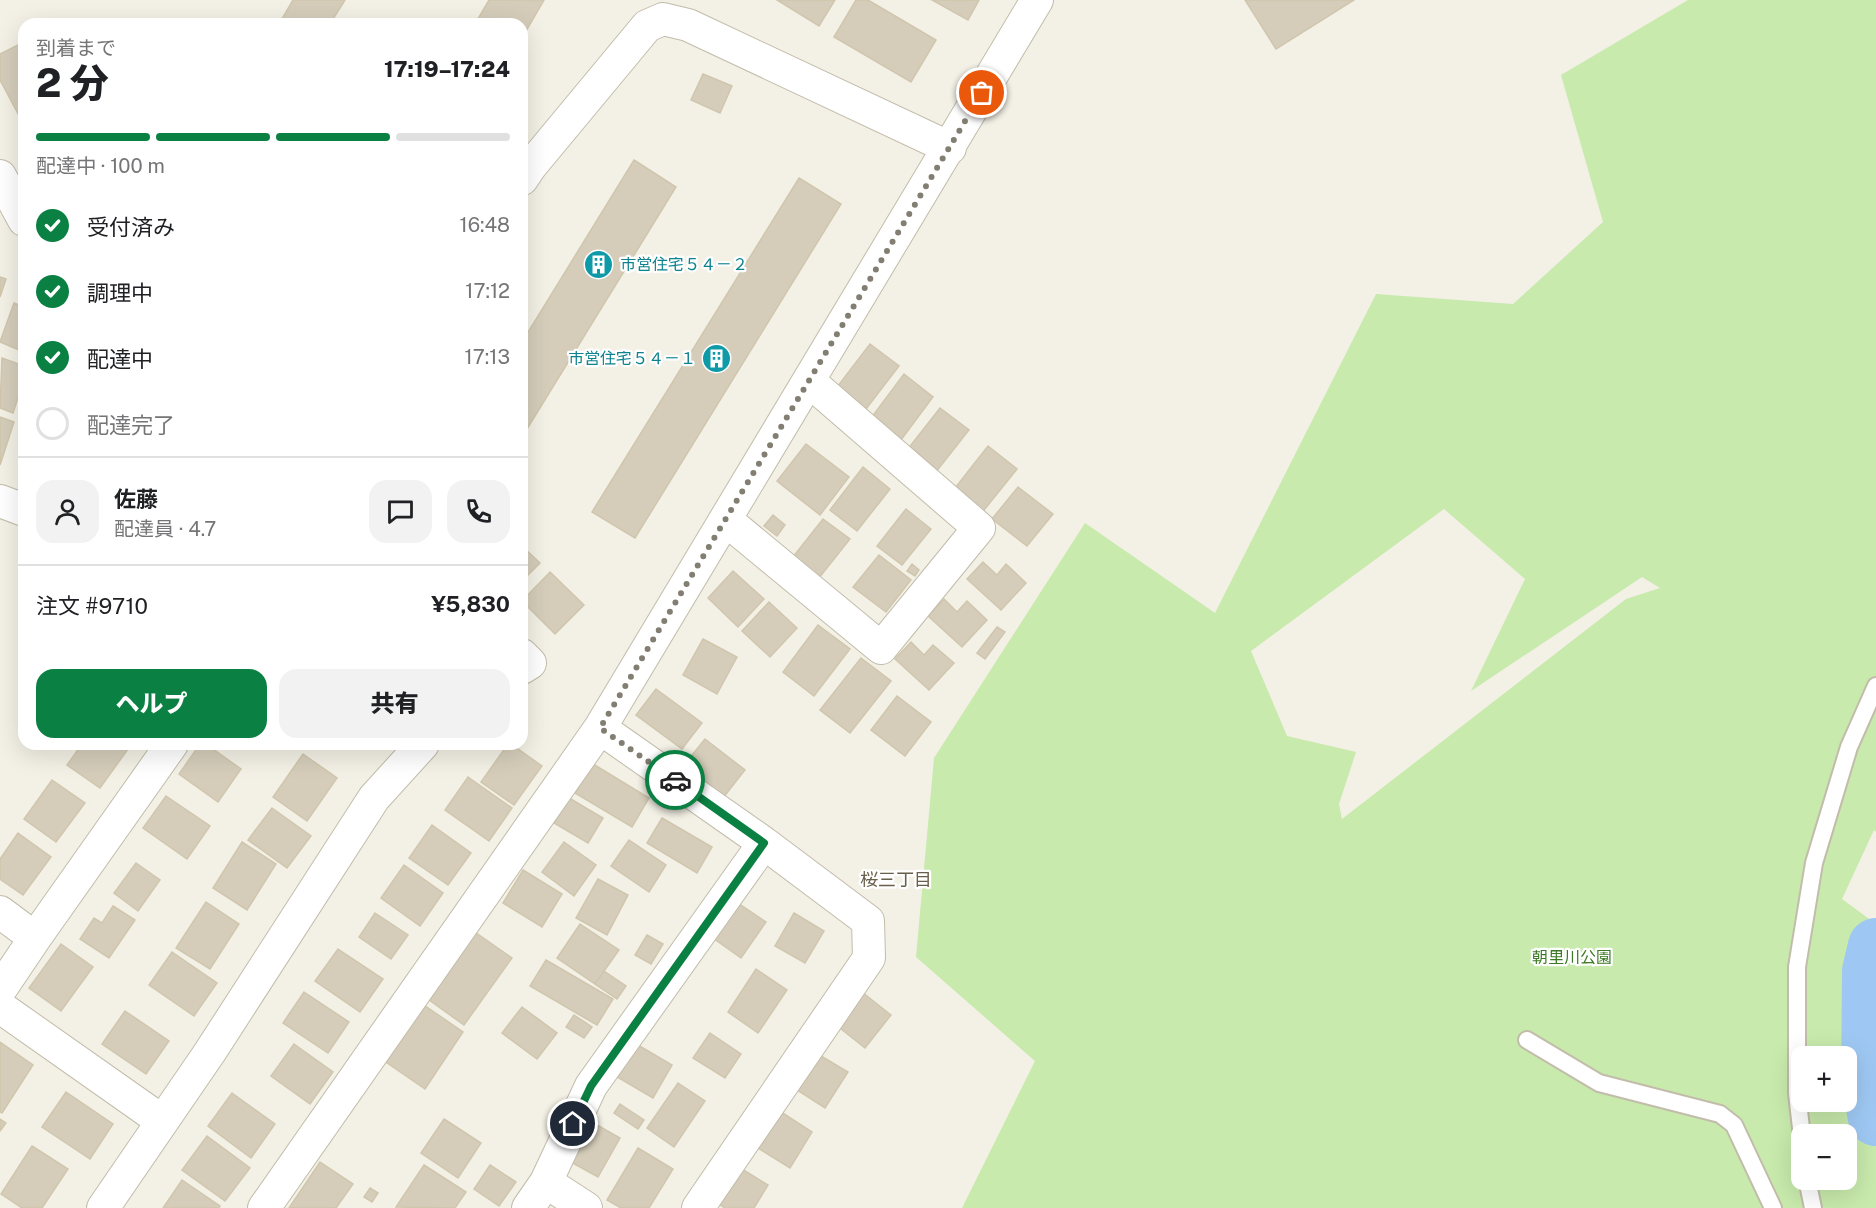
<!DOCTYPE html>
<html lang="ja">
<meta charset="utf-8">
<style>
:root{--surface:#fff;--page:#f2f2f2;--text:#202124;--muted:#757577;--line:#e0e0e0;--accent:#0b8043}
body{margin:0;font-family:"Public Sans","Noto Sans JP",sans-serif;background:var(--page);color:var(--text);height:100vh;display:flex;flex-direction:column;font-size:22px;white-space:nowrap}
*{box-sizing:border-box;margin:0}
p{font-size:20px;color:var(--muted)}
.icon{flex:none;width:33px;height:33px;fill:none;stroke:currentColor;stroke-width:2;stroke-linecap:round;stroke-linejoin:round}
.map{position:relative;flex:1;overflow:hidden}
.details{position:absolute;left:18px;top:18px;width:510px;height:732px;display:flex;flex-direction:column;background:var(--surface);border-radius:18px;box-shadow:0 6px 24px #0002}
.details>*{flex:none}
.fabs{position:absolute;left:1791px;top:1046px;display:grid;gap:12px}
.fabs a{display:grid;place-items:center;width:66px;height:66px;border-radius:12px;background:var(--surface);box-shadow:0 6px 24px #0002;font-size:30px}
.pin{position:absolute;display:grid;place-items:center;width:51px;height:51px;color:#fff;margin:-26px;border:3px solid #fff;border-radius:50%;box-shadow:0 2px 6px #0007}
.courier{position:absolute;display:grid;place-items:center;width:60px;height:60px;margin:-30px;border:4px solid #0b8043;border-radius:50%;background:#fff;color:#222;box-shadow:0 2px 8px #0007}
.summary em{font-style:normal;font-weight:800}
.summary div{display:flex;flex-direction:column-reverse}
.summary{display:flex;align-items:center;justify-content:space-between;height:102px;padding:0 18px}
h1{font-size:39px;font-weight:800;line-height:45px}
.bar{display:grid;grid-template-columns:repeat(4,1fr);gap:9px 6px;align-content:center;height:72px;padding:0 18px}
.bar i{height:8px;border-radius:4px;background:var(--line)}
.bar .selected{background:var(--accent)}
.bar p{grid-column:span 4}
.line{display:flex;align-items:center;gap:15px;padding:0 18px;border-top:2px solid var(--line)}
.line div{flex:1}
.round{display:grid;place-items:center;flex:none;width:63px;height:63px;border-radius:18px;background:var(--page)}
ol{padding:0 18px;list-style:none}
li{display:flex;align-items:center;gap:18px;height:66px}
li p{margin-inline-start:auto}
li .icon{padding:6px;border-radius:50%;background:var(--accent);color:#fff;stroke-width:4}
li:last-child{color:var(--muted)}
li i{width:33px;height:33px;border:3px solid var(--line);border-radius:50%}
.cta{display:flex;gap:12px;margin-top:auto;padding:12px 18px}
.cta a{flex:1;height:69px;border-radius:18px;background:var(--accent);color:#fff;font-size:24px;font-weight:800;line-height:69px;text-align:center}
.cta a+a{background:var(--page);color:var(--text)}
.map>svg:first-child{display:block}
.green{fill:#c8eaac;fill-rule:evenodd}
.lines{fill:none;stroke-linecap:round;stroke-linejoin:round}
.river{stroke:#9ec8f3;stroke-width:56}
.building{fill:#d5cdba;stroke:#d0c6ad;stroke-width:1.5}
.service-casing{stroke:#c2bcaa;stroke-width:20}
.minor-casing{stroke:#c2bcaa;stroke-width:34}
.service{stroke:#fff;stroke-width:16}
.minor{stroke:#fff;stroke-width:32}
.done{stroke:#837e72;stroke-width:6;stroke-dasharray:0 10.8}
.route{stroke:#0b8043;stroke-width:8}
.labels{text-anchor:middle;stroke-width:4.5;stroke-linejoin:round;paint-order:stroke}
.culture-label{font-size:16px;fill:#0d838f;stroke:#fff;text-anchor:start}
.park-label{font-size:16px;fill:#3d7a25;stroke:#fff}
.neighbourhood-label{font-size:18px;fill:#69604b;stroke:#fff}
</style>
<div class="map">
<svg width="1876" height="1208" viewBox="0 0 1876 1208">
<rect width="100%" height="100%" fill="#f3f0e5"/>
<path class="green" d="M1688 0H1876V832L1874 830 1842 899 1876 924V1208H962L1035 1061 916 957 934 758 1085 523 1215 613 1376 294 1513 304 1603 222 1561 75ZM1444 509 1525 579 1471 691 1642 577 1660 588 1626 599 1342 819 1339 804 1356 752 1287 736 1251 651ZM1802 1056H1846V1101H1802ZM1802 1134H1846V1179H1802Z"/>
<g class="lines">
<path class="river" d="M1876 946 1870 971 1869 1082 1876 1118"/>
</g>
<path class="building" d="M293 0H345L330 24H279Z
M489 0H544L522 38V24H475Z
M777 0H835L819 26Z
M856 0H868L936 40 911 82 834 37Z
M932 0H979L968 20Z
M1245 0H1354L1276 49Z
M24 42V125L0 80V54Z
M703 74 732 86 720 113 691 100Z
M634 160 676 187 522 437V342Z
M799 178 841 204 635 538 592 512Z
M0 277 6 279 0 297Z
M14 303 24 307V352L0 342Z
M870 344 899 366 863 413 834 391Z
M2 358 24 366V380L13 413 0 408Z
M904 374 933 397 898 444 868 422Z
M940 408 969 430 932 477 904 454Z
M0 417 14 422 0 465Z
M806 444 849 477 820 515 777 481Z
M988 446 1017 469 980 515 951 493Z
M863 467 890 489 857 531 830 510Z
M1018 487 1053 514 1027 546 992 519Z
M906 509 931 529 902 565 877 546Z
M773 515 785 525 777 536 764 526Z
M823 519 850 539 819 578 793 557Z
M522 546 540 563 522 581Z
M879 555 911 580 886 612 853 587Z
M983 562 997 575 1006 564 1026 583 1001 610 967 579Z
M912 564 919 570 915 576 907 571Z
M733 571 764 599 738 627 708 598Z
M550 572 584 605 555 634 522 601Z
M944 599 957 612 967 601 987 620 962 647 928 616Z
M769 602 797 628 770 657 742 631Z
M818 625 850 649 814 696 783 672Z
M997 627 1005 632 985 659 977 653Z
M703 639 737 657 717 694 683 675Z
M911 642 924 655 933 645 954 663 929 690 895 659Z
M861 658 891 681 850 733 820 710Z
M656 689 702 723 682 749 636 715Z
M897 696 931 722 905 756 871 730Z
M705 739 745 770 723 798 683 766Z
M82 744H120L128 749 100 788 67 765Z
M200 744H206L241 769 218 802 179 774Z
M508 744H511L542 766 514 805 481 782Z
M303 754 337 778 307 821 273 797Z
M593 764 649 798 632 827 575 793Z
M468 777 512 808 489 841 445 810Z
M52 780 85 803 56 842 24 819Z
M166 796 210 826 187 859 143 828Z
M569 798 603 818 588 843 554 823Z
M272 808 311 836 287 868 248 840Z
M662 818 712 847 697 873 647 843Z
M432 825 471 853 448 885 409 858Z
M18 833 51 857 23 895 0 879V859Z
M629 840 666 865 649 892 611 866Z
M242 842 276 864 247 910 213 888Z
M564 842 596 865 574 896 542 872Z
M136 863 160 880 138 911 114 893Z
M404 865 443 893 420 926 381 898Z
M523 870 562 894 542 927 503 903Z
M598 879 628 895 607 935 576 918Z
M206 902 239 924 210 969 176 948Z
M738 903 766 922 741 958 713 938Z
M113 906 135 920 109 958 80 939 94 918 102 923Z
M375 913 408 935 391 959 359 937Z
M794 913 824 931 805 963 775 946Z
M580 924 619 950 595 984 557 958Z
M472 930 512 958 464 1025 425 997Z
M647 935 663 944 651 964 635 955Z
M61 944 93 967 61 1011 29 988Z
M338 949 383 979 360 1012 315 981Z
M172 952 217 983 194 1016 149 985Z
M546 960 613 999 597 1025 530 986Z
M756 969 787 990 758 1033 728 1012Z
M604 971 626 986 617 999 595 984Z
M304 992 349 1022 328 1053 283 1023Z
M862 992 891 1015 865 1048 836 1025Z
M421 1003 463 1032 425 1089 383 1060Z
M522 1007 557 1033 537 1059 502 1033Z
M125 1011 169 1041 146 1074 102 1044Z
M574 1015 592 1027 584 1038 566 1027Z
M710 1033 741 1054 725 1078 693 1058Z
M631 1041 672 1065 653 1098 612 1074Z
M0 1042 33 1065 2 1113 0 1112Z
M294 1044 333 1072 310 1104 271 1076Z
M816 1053 848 1072 825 1108 794 1088Z
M678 1083 705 1101 674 1147 647 1128Z
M66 1092 113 1124 90 1159 42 1127Z
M232 1093 275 1124 251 1158 208 1126Z
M620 1104 644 1120 638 1129 614 1113Z
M781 1112 812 1132 790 1168 758 1148Z
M0 1119 6 1123 0 1131Z
M444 1119 481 1143 458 1178 421 1153Z
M590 1121 620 1138 598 1177 567 1160Z
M207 1136 250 1168 225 1201 182 1170Z
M32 1146 68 1169 42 1208H22L1 1194Z
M638 1148 673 1169 649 1208H621L607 1200Z
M320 1162 353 1184 336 1208H289Z
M424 1165 466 1192 455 1208 396 1207Z
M490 1165 516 1182 499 1206 474 1189Z
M737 1166 768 1185 754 1208H725L714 1201Z
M182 1180 220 1206 219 1208H163Z
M370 1188 378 1193 372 1202 364 1197Z"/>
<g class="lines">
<defs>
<path id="service" d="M1527 1040 1599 1083 1720 1114 1734 1125 1773 1208
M1802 1137 1797 1093V967L1814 863 1849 747 1876 686
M1807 1179 1813 1208"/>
<path id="minor" d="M0 176 24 220
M522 179 530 167 647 26 663 19 688 25 950 148
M0 501 24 510
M726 520 881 648 979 528 809 381
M522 655 530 663 522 668
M0 912 35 938
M0 990 35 938 172 744
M0 1007 162 1121
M546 1182 586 1208
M103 1208 210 1052 374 798 423 744
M264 1208 600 728 1037 0
M528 1208 546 1182 591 1086 764 843 600 728
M698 1208 869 958 868 921 764 843"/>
</defs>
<use href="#service" class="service-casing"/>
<use href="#minor" class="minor-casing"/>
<use href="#service" class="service"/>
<use href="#minor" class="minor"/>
</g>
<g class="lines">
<path class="done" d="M675 780 600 728 982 93"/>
<path class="route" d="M573 1124 591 1086 764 843 675 780"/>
</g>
<defs>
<symbol id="building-disc" viewBox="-11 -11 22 22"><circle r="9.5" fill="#0f9aa8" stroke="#fff"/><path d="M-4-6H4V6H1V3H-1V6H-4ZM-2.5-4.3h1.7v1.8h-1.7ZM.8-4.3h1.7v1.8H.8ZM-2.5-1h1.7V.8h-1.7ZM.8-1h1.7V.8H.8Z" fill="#fff"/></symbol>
</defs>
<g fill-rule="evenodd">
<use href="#building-disc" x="582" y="248" width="33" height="33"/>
<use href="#building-disc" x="700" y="342" width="33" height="33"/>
</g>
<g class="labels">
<g class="culture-label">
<text x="620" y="270">市営住宅５４－２</text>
<text x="696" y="364" text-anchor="end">市営住宅５４－１</text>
</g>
<g class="park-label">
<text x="1572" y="963">朝里川公園</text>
</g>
<g class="neighbourhood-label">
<text x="896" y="886">桜三丁目</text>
</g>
</g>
</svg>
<div class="fabs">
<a>+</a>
<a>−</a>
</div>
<div class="pin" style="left:982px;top:93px;background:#ea580c"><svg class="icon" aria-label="bag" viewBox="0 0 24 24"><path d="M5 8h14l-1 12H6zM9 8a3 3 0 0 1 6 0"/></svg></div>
<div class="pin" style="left:573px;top:1124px;background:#1f2937"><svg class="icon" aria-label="home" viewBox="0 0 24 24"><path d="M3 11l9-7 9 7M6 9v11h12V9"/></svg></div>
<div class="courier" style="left:675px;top:780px"><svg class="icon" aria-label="car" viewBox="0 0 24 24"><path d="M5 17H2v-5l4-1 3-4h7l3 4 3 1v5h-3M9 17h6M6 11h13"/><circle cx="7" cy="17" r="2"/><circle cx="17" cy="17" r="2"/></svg></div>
<section class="details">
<div class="summary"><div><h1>2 分</h1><p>到着まで</p></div><em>17:19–17:24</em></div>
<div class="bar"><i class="selected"></i><i class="selected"></i><i class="selected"></i><i></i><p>配達中 · 100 m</p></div>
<ol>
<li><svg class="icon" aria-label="check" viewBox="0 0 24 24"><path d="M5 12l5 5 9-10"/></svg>受付済み<p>16:48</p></li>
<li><svg class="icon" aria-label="check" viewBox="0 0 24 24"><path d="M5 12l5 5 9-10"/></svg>調理中<p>17:12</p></li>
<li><svg class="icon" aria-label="check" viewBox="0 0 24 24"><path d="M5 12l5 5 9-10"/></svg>配達中<p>17:13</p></li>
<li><i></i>配達完了</li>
</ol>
<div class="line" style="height:108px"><a class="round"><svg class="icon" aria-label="person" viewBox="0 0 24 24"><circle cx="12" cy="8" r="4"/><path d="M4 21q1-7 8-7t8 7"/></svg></a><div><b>佐藤</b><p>配達員 · 4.7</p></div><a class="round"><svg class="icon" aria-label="chat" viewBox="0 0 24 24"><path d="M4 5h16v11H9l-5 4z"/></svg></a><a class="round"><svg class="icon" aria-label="phone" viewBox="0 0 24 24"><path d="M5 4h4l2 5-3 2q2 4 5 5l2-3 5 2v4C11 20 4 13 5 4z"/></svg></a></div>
<div class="line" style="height:78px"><div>注文 #9710</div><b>¥5,830</b></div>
<div class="cta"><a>ヘルプ</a><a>共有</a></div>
</section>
</div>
